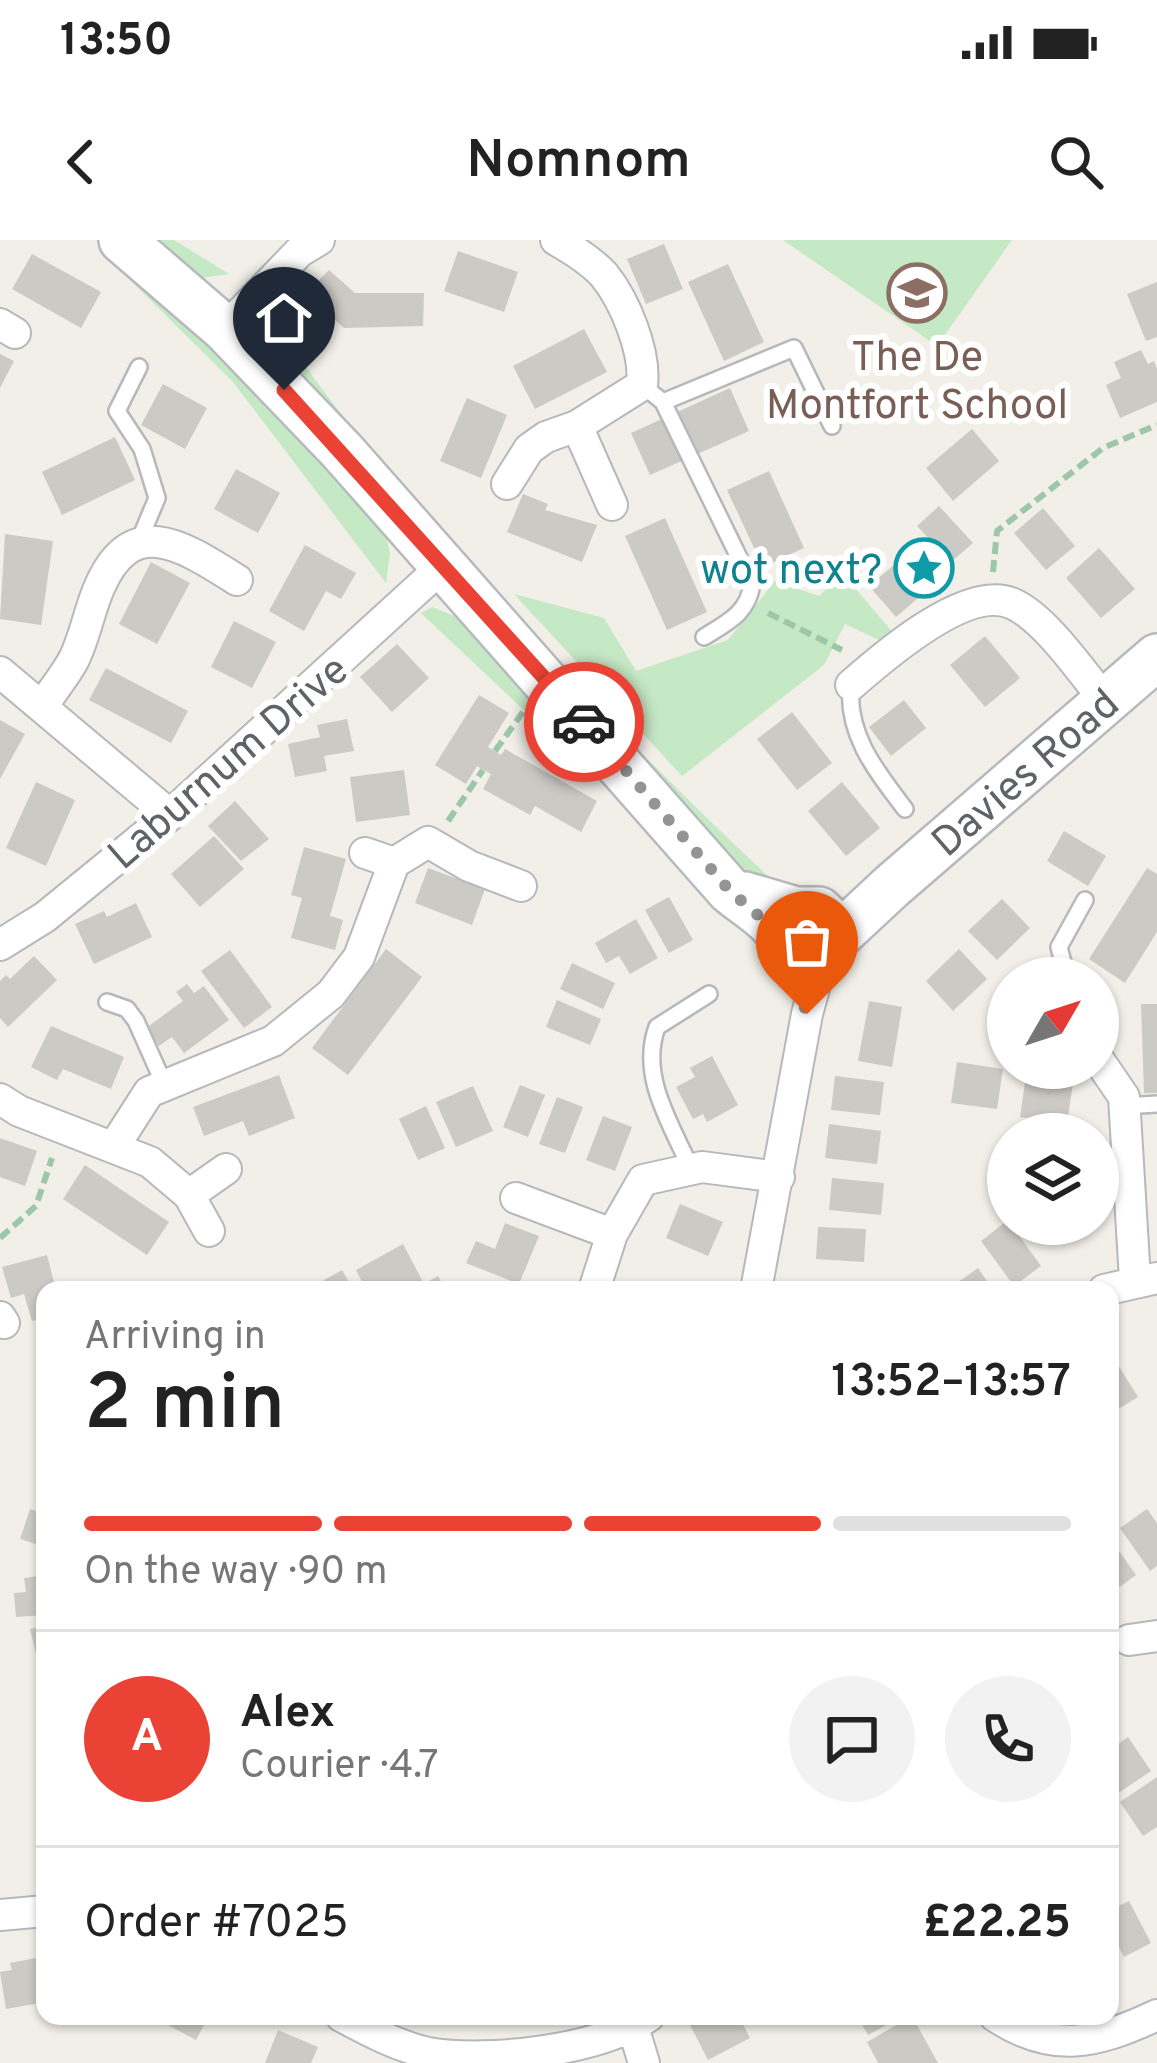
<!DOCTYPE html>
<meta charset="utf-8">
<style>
:root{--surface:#fff;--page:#f2f2f2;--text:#222;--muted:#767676;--line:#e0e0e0;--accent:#ea4335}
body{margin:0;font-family:Overpass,sans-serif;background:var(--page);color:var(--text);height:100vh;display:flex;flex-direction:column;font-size:45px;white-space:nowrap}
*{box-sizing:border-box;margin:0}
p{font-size:39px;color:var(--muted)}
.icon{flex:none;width:66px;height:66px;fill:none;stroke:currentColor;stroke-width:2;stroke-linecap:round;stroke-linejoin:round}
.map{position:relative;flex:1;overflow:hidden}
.details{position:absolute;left:36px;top:1041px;width:1083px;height:744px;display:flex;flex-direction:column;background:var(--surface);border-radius:24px;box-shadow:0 3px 9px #0004}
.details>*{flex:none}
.needle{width:78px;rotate:51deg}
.tools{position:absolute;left:987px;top:717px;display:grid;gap:24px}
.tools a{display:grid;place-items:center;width:132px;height:132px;border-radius:50%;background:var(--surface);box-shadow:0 3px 9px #0004;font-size:60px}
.pin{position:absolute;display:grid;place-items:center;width:102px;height:102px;color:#fff;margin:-123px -51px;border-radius:50% 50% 50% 0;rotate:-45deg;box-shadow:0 0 12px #0007}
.pin .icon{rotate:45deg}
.courier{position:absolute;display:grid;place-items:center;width:120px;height:120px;margin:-60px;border:9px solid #ea4335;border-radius:50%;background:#fff;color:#222;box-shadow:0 3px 15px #0007}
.head em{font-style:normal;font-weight:600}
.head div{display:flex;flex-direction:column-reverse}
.head{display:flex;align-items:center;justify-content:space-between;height:204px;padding:0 48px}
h1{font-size:78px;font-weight:600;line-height:90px}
.bar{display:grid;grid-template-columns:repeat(4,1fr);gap:18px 12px;align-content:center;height:144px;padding:0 48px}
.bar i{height:15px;border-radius:9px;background:var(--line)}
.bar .selected{background:var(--accent)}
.bar p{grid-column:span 4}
.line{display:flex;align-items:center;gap:30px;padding:0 48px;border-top:3px solid var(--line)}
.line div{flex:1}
.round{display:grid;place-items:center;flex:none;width:126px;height:126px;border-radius:63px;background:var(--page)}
.status{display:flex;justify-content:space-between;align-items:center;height:84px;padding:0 60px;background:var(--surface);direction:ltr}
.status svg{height:33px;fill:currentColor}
header{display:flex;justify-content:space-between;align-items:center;height:156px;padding:0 48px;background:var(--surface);font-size:54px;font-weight:600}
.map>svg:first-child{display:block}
.green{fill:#c5e8c5}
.building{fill:#cccac5}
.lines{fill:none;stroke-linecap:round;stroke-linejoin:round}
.lane-casing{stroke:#b5b8bc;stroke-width:20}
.street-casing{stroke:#b5b8bc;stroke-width:34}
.secondary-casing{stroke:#b6babf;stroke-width:50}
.path{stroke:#9cc7a9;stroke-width:6;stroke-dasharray:12 6;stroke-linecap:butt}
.lane{stroke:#fff;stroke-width:15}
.street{stroke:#fff;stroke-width:30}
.secondary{stroke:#fff;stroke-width:45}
.done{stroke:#929495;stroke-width:12;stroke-dasharray:0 21.6}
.route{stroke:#ea4335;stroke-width:15}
.labels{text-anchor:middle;stroke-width:12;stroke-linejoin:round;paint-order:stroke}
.education-label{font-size:42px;fill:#785e54;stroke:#fff}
.culture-label{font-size:42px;fill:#0d838f;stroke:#fff;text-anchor:end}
.street-label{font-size:42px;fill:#5f6368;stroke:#fff}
</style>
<div class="status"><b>13:50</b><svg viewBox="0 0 49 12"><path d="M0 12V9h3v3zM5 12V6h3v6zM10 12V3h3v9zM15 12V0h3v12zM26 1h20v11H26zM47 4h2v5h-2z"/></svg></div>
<header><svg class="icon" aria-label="back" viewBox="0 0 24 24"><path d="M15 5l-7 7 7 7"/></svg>Nomnom<svg class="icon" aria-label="search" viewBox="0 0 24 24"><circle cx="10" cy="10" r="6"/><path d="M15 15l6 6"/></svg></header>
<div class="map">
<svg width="1157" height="1823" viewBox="0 0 1157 1823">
<rect width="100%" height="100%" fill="#f1efe8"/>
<path class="green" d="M152 0H174L229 34 201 38Z
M783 0H1012L937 106Z
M126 29 263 159 366 273 387 300 390 314 386 343 233 142 124 34Z
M260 68C304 123 345 182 390 235 509 375 633 511 768 636L760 643 737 625 267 107 261 93Z
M843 334 896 396 887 404 845 384 824 425 682 536 514 354 604 378 636 431 728 400 775 341 819 356Z
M432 367 462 379 618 559 421 373Z"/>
<path class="building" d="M664 4 683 49 646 64 627 19Z
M458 11 518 32 504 72 444 51Z
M32 14 101 52 81 88 12 49Z
M728 24 764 102 724 121 688 42Z
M329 30 355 53H424L423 86 344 88 305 54Z
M1157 42V97L1146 101 1127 54Z
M584 89 607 132 535 169 513 126Z
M1141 110 1148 124 1154 121 1157 129V162L1120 178 1106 145 1121 138 1114 122Z
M0 114 14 121 0 148Z
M163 144 207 168 185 209 141 185Z
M730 148 749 191 650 235 631 193Z
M467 158 507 175 481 238 440 221Z
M972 189 999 221 953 261 926 228Z
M115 197 135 240 62 275 42 232Z
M236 229 280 253 258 293 214 269Z
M769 231 804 308 763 327 727 250Z
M523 254 548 264 545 270 597 285 582 322 507 292Z
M939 266 973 303 951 322 917 286Z
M1043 268 1075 306 1046 330 1014 293Z
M665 278 707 372 667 390 625 296Z
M5 294 53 301 41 385 0 379Z
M305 305 356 333 341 359 326 351 304 391 269 371Z
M914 308 928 325 921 331 933 345 896 377 869 346Z
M1099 308 1135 349 1101 378 1066 338Z
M151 322 190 343 157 404 119 384Z
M234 381 276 402 252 448 211 427Z
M985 396 1020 438 985 467 950 425Z
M397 404 429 438 392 472 360 437Z
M106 428 188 471 171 503 89 460Z
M479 455 509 473 488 507 501 515 505 509 597 561 581 592 535 566 530 575 483 549 491 534 477 526 466 544 435 525Z
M904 460 926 488 891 516 869 487Z
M792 472 832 523 797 550 757 499Z
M347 479 354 511 324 516 327 531 295 537 288 504 320 497 317 485Z
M0 480 25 494 0 539Z
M404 530 410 575 356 582 350 537Z
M36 542 75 560 46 626 6 608Z
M842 542 880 588 846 616 808 571Z
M235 561 269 599 241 621 208 586Z
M1064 591 1106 616 1088 646 1047 621Z
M214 596 244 629 200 667 171 634Z
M304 607 346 619 330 676 343 680 335 710 291 698 302 658 291 655Z
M428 628 485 649 472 685 415 663Z
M1147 628 1157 634V692L1125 743 1089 719Z
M669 657 693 700 669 713 645 670Z
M1002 659 1030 688 997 720 968 691Z
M136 663 152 697 94 724 75 684 104 671 107 677Z
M636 679 658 718 630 734 619 716 606 723 595 703Z
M386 709 422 737 348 835 312 808Z
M959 709 987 739 953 771 926 741Z
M230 710 272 767 244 788 201 731Z
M34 716 57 740 8 787 0 778V741L6 735 10 739Z
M572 723 615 743 603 769 560 749Z
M187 744 194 753 204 746 229 780 184 813 172 797 159 806 146 788 183 761 176 752Z
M557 760 601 779 590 805 546 787Z
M869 761 902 767 892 827 858 821Z
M1141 764H1157V853H1144Z
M51 786 124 817 111 849 63 829 57 840 31 827Z
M712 816 738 865 707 882 703 874 693 879 676 847 695 837 690 828Z
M957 822 1003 829 997 869 951 863Z
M279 835 295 878 249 896 243 881 204 896 193 867Z
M835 836 884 842 880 875 831 870Z
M1026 836 1073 843 1067 884 1020 877Z
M520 845 545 855 528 897 503 887Z
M473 846 493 891 456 907 436 862Z
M557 857 583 867 565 913 539 904Z
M426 866 445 908 418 920 399 879Z
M603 876 632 887 615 931 586 920Z
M829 884 881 891 877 924 825 918Z
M0 898 37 911 25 946 0 937Z
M85 925 169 982 147 1015 63 959Z
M832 938 884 943 881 975 829 970Z
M680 964 723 982 708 1016 666 998Z
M1008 980 1041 1026 1014 1046 981 1001Z
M505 983 539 996 519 1044 466 1023 476 1001 495 1009Z
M1051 984H1089V994L1052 995Z
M818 987 866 989 864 1022 816 1019Z
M403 1004 423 1042 408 1050H366L356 1030Z
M47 1015 56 1050H45V1078L32 1081 24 1054 11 1058 2 1027Z
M978 1028 993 1050H947Z
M342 1030 354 1050H306Z
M438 1036 446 1050H413Z
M1110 1112 1138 1157 1110 1174Z
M30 1269 45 1274V1307L20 1299Z
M1147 1269 1157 1283V1326L1150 1331 1120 1288Z
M1110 1298 1136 1335 1110 1354Z
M45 1335V1375L16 1377 14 1353 26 1352 24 1338Z
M45 1386V1425L39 1427 30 1389Z
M1128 1497 1151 1531 1114 1556 1110 1550V1510Z
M1157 1537V1587L1143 1596 1120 1562Z
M1129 1661 1151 1703 1124 1717 1110 1690V1670Z
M41 1717 45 1762 6 1769 0 1732 12 1730 10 1723Z
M151 1776H209L196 1800Z
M703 1776H739L750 1798 708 1820 689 1783Z
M857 1776H903L868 1795Z
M912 1776 938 1823H878L867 1802Z
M278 1790 318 1807 311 1823H265Z"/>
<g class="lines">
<defs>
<path id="lane" d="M642 145 663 162 752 344C748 373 728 382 704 397
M663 162 794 108 832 186
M139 301 157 258 142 209 117 171 139 127
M851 445C846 495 877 532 905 569
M1067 738 1059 707 1085 660
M107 762 127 769 136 781 164 844
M1124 866 1157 864
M691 929C671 884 639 836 657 787L709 754"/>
<path id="street" d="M0 84 15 93
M225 89 299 12 319 0
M577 186 612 265
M507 244 529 209 546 197 577 186 642 145C646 112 625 61 604 35 592 22 572 9 556 0
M0 432 170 575
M851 445C884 416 966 345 1011 363 1044 376 1084 435 1107 463
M42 467C52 451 65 436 74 419 85 397 89 371 99 348 132 271 183 306 237 340
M365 613 394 623 428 602 469 626 521 646
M0 705 45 677 170 575 444 325
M1098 819 1124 857 1135 1040
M0 859 19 871 150 922 189 955 209 991
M115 905 149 852 273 801 331 754 359 717 394 623
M189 955 226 929
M516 958 612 994
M594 1050 612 994 643 940 702 927 779 937
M756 1050 807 774 822 719
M1104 1050 1157 1038
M0 1077 4 1083
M1129 1400 1157 1396
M0 1675 45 1671
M341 1776C369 1791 397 1806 428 1813 488 1823 598 1811 649 1776
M995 1776C1053 1815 1097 1803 1157 1775
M633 1787 644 1823"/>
<g id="secondary">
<path id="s1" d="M122 0 225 89 342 211 730 651C744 663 768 677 778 692 791 713 788 731 822 719L835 699 892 646 1157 417"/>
<path d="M745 655 796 670H819L831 681 835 699"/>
</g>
</defs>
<use href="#lane" class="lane-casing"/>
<use href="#street" class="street-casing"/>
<use href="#secondary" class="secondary-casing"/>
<path class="path" d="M993 332 997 291 1103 208 1157 185
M768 373 842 410
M495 511 523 472
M448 581 483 530
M0 998 36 966 52 918"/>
<use href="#lane" class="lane"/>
<use href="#street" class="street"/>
<use href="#secondary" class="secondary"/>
</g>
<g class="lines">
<path class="done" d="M584 482 730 651 780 694 807 774"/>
<path class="route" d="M284 150 584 482"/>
</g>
<defs>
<symbol id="school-ring" viewBox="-11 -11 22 22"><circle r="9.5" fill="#fff" stroke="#8d6e63" stroke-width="1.5"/><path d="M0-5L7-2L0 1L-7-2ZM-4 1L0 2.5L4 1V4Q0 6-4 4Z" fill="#8d6e63"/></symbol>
<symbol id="sight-ring" viewBox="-11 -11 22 22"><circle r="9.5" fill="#fff" stroke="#0f9aa8" stroke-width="1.5"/><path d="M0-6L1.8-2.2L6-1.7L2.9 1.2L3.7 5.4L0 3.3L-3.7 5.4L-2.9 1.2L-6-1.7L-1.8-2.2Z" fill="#0f9aa8"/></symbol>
</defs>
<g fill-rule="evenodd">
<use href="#school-ring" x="884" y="20" width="66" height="66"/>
<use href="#sight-ring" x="891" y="295" width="66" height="66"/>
</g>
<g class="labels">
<g class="education-label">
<text x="917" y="130">The De<tspan x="917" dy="48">Montfort School</tspan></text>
</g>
<g class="culture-label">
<text x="882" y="343">wot next?</text>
</g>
<g class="street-label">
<text transform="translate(227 521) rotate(-41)" y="15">Laburnum Drive</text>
<text dy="15" stroke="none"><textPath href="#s1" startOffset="1293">Davies Road</textPath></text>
</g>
</g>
</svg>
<div class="tools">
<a><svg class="needle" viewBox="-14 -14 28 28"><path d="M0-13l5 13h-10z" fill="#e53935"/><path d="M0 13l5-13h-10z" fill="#767676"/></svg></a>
<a><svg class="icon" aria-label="layers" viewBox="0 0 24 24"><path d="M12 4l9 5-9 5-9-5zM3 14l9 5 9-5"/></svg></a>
</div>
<div class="pin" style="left:807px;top:774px;background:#ea580c"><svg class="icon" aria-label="bag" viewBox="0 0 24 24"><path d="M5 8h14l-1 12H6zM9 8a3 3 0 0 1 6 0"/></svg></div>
<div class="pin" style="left:284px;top:150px;background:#1f2937"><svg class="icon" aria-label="home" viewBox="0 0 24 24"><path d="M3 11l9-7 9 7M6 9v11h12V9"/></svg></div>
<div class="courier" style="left:584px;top:482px"><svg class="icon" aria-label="car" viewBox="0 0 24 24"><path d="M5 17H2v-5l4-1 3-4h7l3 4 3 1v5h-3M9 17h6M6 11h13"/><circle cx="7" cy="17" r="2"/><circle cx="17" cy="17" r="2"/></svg></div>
<section class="details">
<div class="head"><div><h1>2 min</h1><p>Arriving in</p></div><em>13:52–13:57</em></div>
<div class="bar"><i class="selected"></i><i class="selected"></i><i class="selected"></i><i></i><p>On the way · 90 m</p></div>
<div class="line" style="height:216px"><b class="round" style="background:var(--accent);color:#fff">A</b><div><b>Alex</b><p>Courier · 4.7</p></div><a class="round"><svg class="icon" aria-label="chat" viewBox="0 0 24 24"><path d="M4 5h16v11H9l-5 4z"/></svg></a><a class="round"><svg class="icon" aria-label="phone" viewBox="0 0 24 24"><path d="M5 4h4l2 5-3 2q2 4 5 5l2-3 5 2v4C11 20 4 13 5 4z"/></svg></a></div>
<div class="line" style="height:156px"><div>Order #7025</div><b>£22.25</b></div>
</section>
</div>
